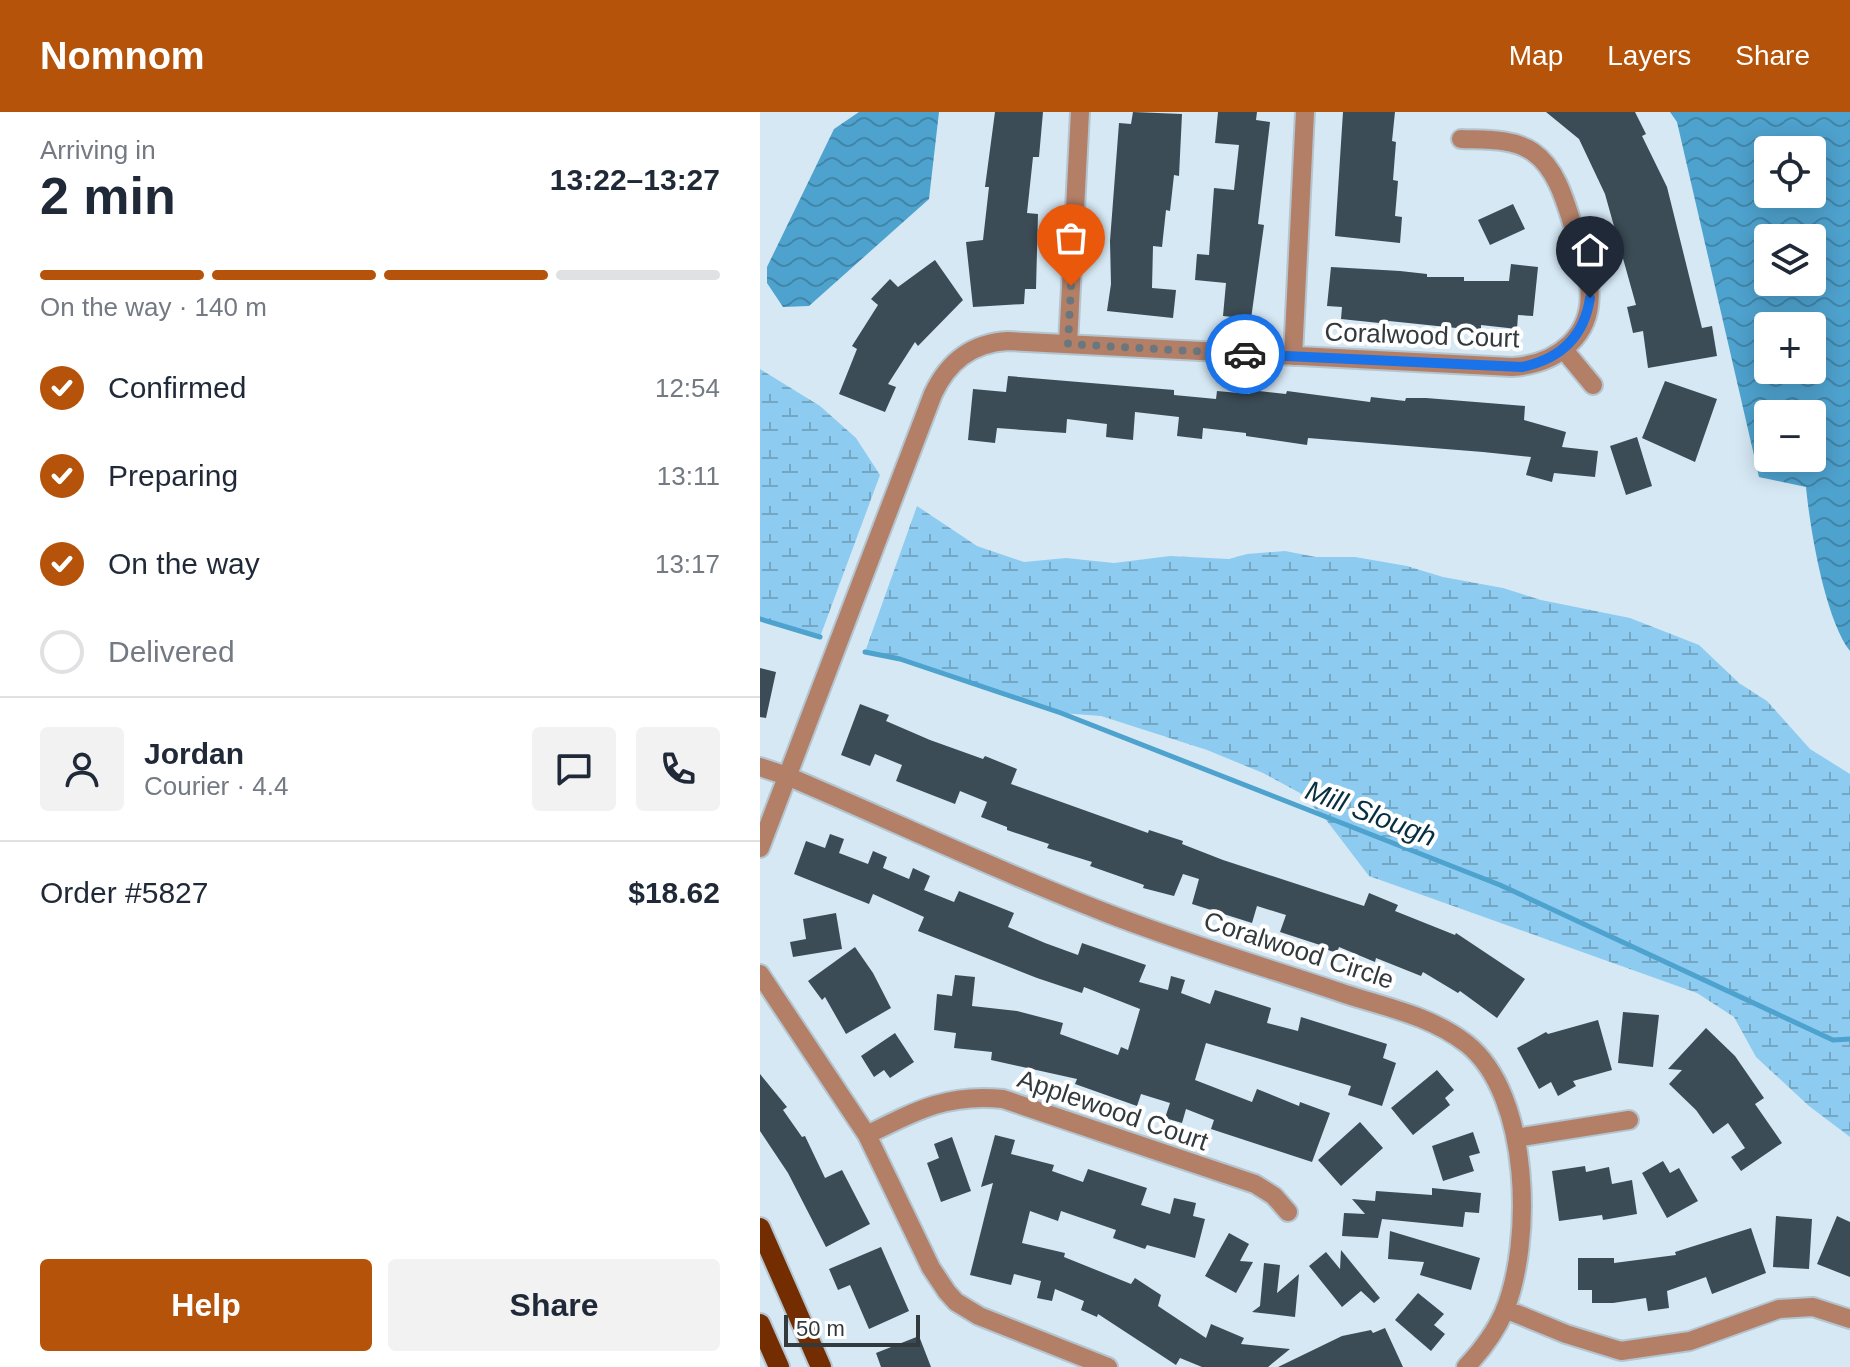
<!DOCTYPE html>
<meta charset="utf-8">
<style>
:root{--surface:#fff;--page:#f2f2f3;--text:#1f2937;--muted:#747a83;--line:#e0e1e3;--accent:#b45309}
body{margin:0;font-family:Helvetica,sans-serif;background:var(--page);color:var(--text);height:100vh;display:flex;flex-direction:column;font-size:30px;white-space:nowrap}
*{box-sizing:border-box;margin:0}
p{font-size:26px;color:var(--muted)}
.icon{flex:none;width:44px;height:44px;fill:none;stroke:currentColor;stroke-width:2;stroke-linecap:round;stroke-linejoin:round}
.map{position:relative;flex:1;overflow:hidden}
.drawer{display:flex;flex-direction:column;background:var(--surface);width:760px}
.drawer>*{flex:none}
.controls{position:absolute;left:994px;top:24px;display:grid;gap:16px}
.controls a{display:grid;place-items:center;width:72px;height:72px;border-radius:8px;background:var(--surface);box-shadow:0 4px 20px #0003;font-size:40px}
.scale{position:absolute;left:24px;bottom:20px;width:136px;box-sizing:border-box;padding-left:8px;border:4px solid #323a3e;border-top:0;font-size:22px;line-height:28px;white-space:nowrap;color:#323a3e;-webkit-text-stroke:6px #fff;paint-order:stroke}
.pin{position:absolute;display:grid;place-items:center;width:68px;height:68px;color:#fff;margin:-82px -34px;border-radius:50% 50% 50% 0;rotate:-45deg;box-shadow:0 0 8px #0007}
.pin .icon{rotate:45deg}
.courier{position:absolute;display:grid;place-items:center;width:80px;height:80px;margin:-40px;border:6px solid #1a73e8;border-radius:50%;background:#fff;color:#222;box-shadow:0 2px 10px #0007}
.head em{font-style:normal;font-weight:600}
.head div{display:flex;flex-direction:column-reverse}
.head{display:flex;align-items:center;justify-content:space-between;height:136px;padding:0 40px}
h1{font-size:52px;font-weight:600;line-height:60px}
.bar{display:grid;grid-template-columns:repeat(4,1fr);gap:12px 8px;align-content:center;height:96px;padding:0 40px}
.bar i{height:10px;border-radius:6px;background:var(--line)}
.bar .on{background:var(--accent)}
.bar p{grid-column:span 4}
.line{display:flex;align-items:center;gap:20px;padding:0 40px;border-top:2px solid var(--line)}
.line div{flex:1}
.round{display:grid;place-items:center;flex:none;width:84px;height:84px;border-radius:8px;background:var(--page)}
ol{padding:0 40px;list-style:none}
li{display:flex;align-items:center;gap:24px;height:88px}
li p{margin-inline-start:auto}
li .icon{padding:8px;border-radius:50%;background:var(--accent);color:#fff;stroke-width:4}
li:last-child{color:var(--muted)}
li i{width:44px;height:44px;border:4px solid var(--line);border-radius:50%}
.primary-button{display:flex;gap:16px;margin-top:auto;padding:16px 40px}
.primary-button a{flex:1;height:92px;border-radius:8px;background:var(--accent);color:#fff;font-size:32px;font-weight:600;line-height:92px;text-align:center}
.primary-button a+a{background:var(--page);color:var(--text)}
header{display:flex;align-items:center;gap:48px;box-sizing:border-box;height:112px;padding:0 40px;background:var(--accent);color:#fff}
header strong{font-size:38px}
nav{display:flex;gap:44px;margin-inline-start:auto;font-size:28px}
main{display:flex;flex:1;min-height:0}
.map>svg:first-child{display:block}
.wetland{fill:url(#wetland-marsh)}
.water{fill:url(#water-waves);fill-rule:evenodd}
.lines{fill:none;stroke-linecap:round;stroke-linejoin:round}
.stream{stroke:#4ea2ce;stroke-width:5}
.building{fill:#3b4c56}
.minor-casing{stroke:#b4c5d0;stroke-width:22}
.major-casing{stroke:#b4c5d0;stroke-width:24}
.minor{stroke:#b37f67;stroke-width:18}
.major{stroke:#742d00;stroke-width:20}
.done{stroke:#6b777e;stroke-width:8;stroke-dasharray:0 14.4}
.route{stroke:#1a73e8;stroke-width:10}
.labels{text-anchor:middle;stroke-width:8;stroke-linejoin:round;paint-order:stroke}
.street-label{font-size:26px;fill:#323a3e;stroke:#fff}
.water-label{font-size:28px;font-style:italic;fill:#072e41;stroke:#fff}
</style>
<header>
<strong>Nomnom</strong>
<nav><a>Map</a><a>Layers</a><a>Share</a></nav>
</header>
<main>
<section class="drawer">
<div class="head"><div><h1>2 min</h1><p>Arriving in</p></div><em>13:22–13:27</em></div>
<div class="bar"><i class="on"></i><i class="on"></i><i class="on"></i><i></i><p>On the way · 140 m</p></div>
<ol>
<li><svg class="icon" aria-label="check" viewBox="0 0 24 24"><path d="M5 12l5 5 9-10"/></svg>Confirmed<p>12:54</p></li>
<li><svg class="icon" aria-label="check" viewBox="0 0 24 24"><path d="M5 12l5 5 9-10"/></svg>Preparing<p>13:11</p></li>
<li><svg class="icon" aria-label="check" viewBox="0 0 24 24"><path d="M5 12l5 5 9-10"/></svg>On the way<p>13:17</p></li>
<li><i></i>Delivered</li>
</ol>
<div class="line" style="height:144px"><a class="round"><svg class="icon" aria-label="person" viewBox="0 0 24 24"><circle cx="12" cy="8" r="4"/><path d="M4 21q1-7 8-7t8 7"/></svg></a><div><b>Jordan</b><p>Courier · 4.4</p></div><a class="round"><svg class="icon" aria-label="chat" viewBox="0 0 24 24"><path d="M4 5h16v11H9l-5 4z"/></svg></a><a class="round"><svg class="icon" aria-label="phone" viewBox="0 0 24 24"><path d="M5 4h4l2 5-3 2q2 4 5 5l2-3 5 2v4C11 20 4 13 5 4z"/></svg></a></div>
<div class="line" style="height:104px"><div>Order #5827</div><b>$18.62</b></div>
<div class="primary-button"><a>Help</a><a>Share</a></div>
</section>
<div class="map">
<svg width="1090" height="1255" viewBox="0 0 1090 1255">
<defs>
<pattern id="wetland-marsh" width="20" height="14" patternUnits="userSpaceOnUse" patternTransform="scale(2)"><rect width="20" height="14" fill="#8dccf0"/><path d="M1 5h8M5 5V1M11 12h8M15 12V8" fill="none" stroke="#74a7c4"/></pattern>
<pattern id="water-waves" width="16" height="10" patternUnits="userSpaceOnUse" patternTransform="scale(2)"><rect width="16" height="10" fill="#4ea2ce"/><path d="M0 5q4-4 8 0t8 0" fill="none" stroke="#4185a9"/></pattern>
</defs>
<rect width="100%" height="100%" fill="#d5e8f4"/>
<path class="wetland" d="M0 257 60 294 96 326 120 363 60 525 0 507Z
M157 394 217 434 264 450 306 446 354 451 410 444 469 447 487 442 525 439 556 445H595L647 454 683 465 743 476 781 488 870 506 939 533 979 571 1007 589 1050 637 1090 662V1025L1049 994 996 945 974 905 937 881 609 764 567 709 540 681 503 661 447 638 341 604 301 601 140 547 105 540Z"/>
<path class="water" d="M99 0H179L169 87 49 194 23 195 7 171V155L74 17Z
M910 0H1090V539C1065 507 1050 417 1046 375L999 365 917 10ZM1008 38H1052V82H1008ZM1008 126H1052V170H1008ZM1008 214H1052V258H1008ZM1008 302H1052V346H1008Z"/>
<g class="lines">
<path class="stream" d="M0 507 60 525
M105 540 140 547 301 601 740 773 1073 928 1090 927"/>
</g>
<path class="building" d="M235 0H283L279 45H273L267 101 278 102 276 177H265L264 192 213 195 206 130 223 128 229 75H225Z
M373 0 422 2 419 64 414 63 410 99 406 98 402 135 393 134 392 176 416 178 413 206 347 199 351 172 350 129 359 11 371 12Z
M458 0H497L496 8 510 10 498 112 504 113 491 207 463 204 466 171 435 168 437 142 449 143 454 76 474 78 479 33 455 31Z
M583 0H635L632 29 636 30 633 68 638 69 635 104 642 105 640 131 575 124Z
M786 0H875L886 22 882 24 907 75 942 216 952 214 957 244 888 256 883 219 873 221 867 195 876 193 845 82 819 27Z
M753 92 765 117 730 133 718 108Z
M175 148 203 188 158 234 155 230 128 272 136 275 125 300 79 282 97 237 92 234 118 193 111 187 130 167 138 175Z
M751 152 778 155 773 204 758 203 757 217 721 213V218L706 217 629 209V212L581 207 582 195 567 194 571 155 640 159 667 162V165H704V169H749Z
M248 264 414 278V283L456 287 457 279 490 282V278L526 282 527 279 610 290 611 285 645 289 646 286H666L765 294 764 308 806 320 802 335 838 339 835 365 794 361 792 370 766 363 771 345 723 340 548 326 547 333 486 324V321L443 316 442 327 417 324 419 305 375 300 373 328 346 325 347 312 307 307 306 321 237 316 235 331 208 328 213 277 246 280Z
M905 269 957 287 935 350 882 326Z
M877 325 892 374 866 383 850 334Z
M0 556 16 560 6 606 0 605Z
M100 592 129 603 126 609 170 628 223 647 225 644 257 657 251 672 388 721 389 718 423 729 422 732 463 748 604 794 609 781 638 793 635 799 695 823 696 821 765 867 737 906 700 879 698 881 663 860 661 864 616 846 615 850 579 835 577 841 559 835 560 833 520 820 526 803 497 794 492 811 432 792 439 767 423 762 414 784 383 776 384 773 330 754 332 750 287 736 289 732 247 718V715L221 705 227 690 200 679 195 692 136 669 142 653 115 642 110 654 81 643Z
M70 722 84 727 79 741 108 752 113 739 127 745 123 756 149 767 153 756 170 764 164 778 194 790 199 779 254 801 248 815 285 831 318 843 322 831 386 853 379 870 408 878 411 864 425 868 421 881 450 892 455 878 511 896 507 911 538 919 541 905 627 932 623 946 636 951 622 994 588 983 591 974 446 931 435 968 492 990 497 977 539 994 540 990 570 1001 552 1050 451 1017 454 1008 426 997 422 1011 405 1006 410 991 381 982 377 994 315 972 317 967 231 948 232 940 194 936 196 921 174 918 177 882 192 884 195 863 215 865 212 894 257 899 303 911 300 922 358 943 361 935 368 938 380 897 324 875 322 881 277 866 158 819 164 805 113 782 109 792 34 762 46 729 65 736Z
M76 801 82 837 33 845 30 830 46 827 43 807Z
M95 835 113 861 131 896 86 922 65 885 62 888 48 869Z
M863 900 899 903 893 955 858 951Z
M838 908 852 958 813 969 816 974 798 984 791 970 779 977 757 936 786 920 788 922Z
M946 916 975 944 1004 986 995 992 1022 1031 981 1059 971 1045 985 1036 968 1011 953 1022 936 998 909 972 922 958 908 957Z
M135 921 154 950 130 966 124 958 114 965 101 944Z
M677 958 694 978 685 986 690 993 653 1023 631 996Z
M0 962 27 995 23 998 42 1025 45 1024 65 1066 82 1058 110 1112 66 1135 28 1061 0 1019Z
M600 1010 623 1036 581 1074 558 1048Z
M713 1020 720 1041 709 1044 714 1059 683 1069 672 1034Z
M235 1023 255 1028 251 1042 294 1053 292 1059 323 1070 328 1057 387 1076 381 1093 410 1102 414 1086 436 1091 433 1104 445 1107 435 1146 387 1133 385 1137 353 1126 356 1118 301 1099 298 1109 270 1099 262 1131 305 1141 304 1145 371 1172 375 1166 401 1183 398 1194 446 1226 451 1212 484 1226 481 1232 530 1237 508 1255H442L420 1246 416 1253 338 1202 337 1205 321 1198 324 1189 295 1177 292 1189 277 1186 281 1169 254 1162 251 1173 210 1163 233 1071 221 1075Z
M192 1025 211 1079 181 1090 167 1051 179 1046 174 1032Z
M903 1049 910 1061 919 1056 938 1089 907 1106 882 1061Z
M825 1054 826 1060 849 1055 852 1072 872 1068 877 1102 843 1108 842 1103 799 1109 792 1059Z
M672 1076 721 1081 719 1101 705 1100 703 1115 622 1107 618 1126 582 1124 584 1101 605 1102 592 1087 615 1089 616 1079 672 1083Z
M1016 1104 1052 1107 1049 1157 1013 1155Z
M1077 1104 1090 1110V1165L1057 1152Z
M991 1116 1006 1161 965 1177 952 1182 946 1165 907 1179 909 1196 888 1199 886 1186 853 1191H832V1178H818V1146H854V1151L916 1143 915 1140Z
M630 1119 720 1146 711 1178 660 1163 664 1150 628 1147Z
M469 1121 489 1132 480 1149 493 1150 476 1181 445 1164Z
M121 1135 149 1199 109 1217 90 1173 78 1178 69 1157Z
M581 1138 620 1186 614 1191 601 1179 582 1195 549 1154 566 1140 580 1157Z
M504 1151 520 1153 517 1181 539 1162 535 1205 492 1200 500 1194Z
M658 1181 684 1202 674 1213 685 1222 671 1239 635 1208Z
M625 1216 643 1255H518L582 1224 611 1218 613 1221Z
M159 1224 171 1255H121L116 1241Z"/>
<g class="lines">
<defs>
<path id="minor" d="M308 232 320 0
M804 238 833 273
M533 244 545 0
M0 655 27 664C133 709 237 759 344 800 423 831 505 855 585 882 628 896 671 904 707 932 771 983 773 1131 744 1200 735 1221 721 1239 706 1255
M0 736 173 282C188 250 211 231 248 229L752 255C798 252 835 223 829 173 827 153 819 133 813 114 805 88 796 56 773 40 753 26 724 28 701 27
M0 862 107 1023 171 1156 187 1180 196 1190 219 1204 348 1255
M107 1023C155 999 188 981 243 987L495 1072 514 1084 528 1100
M756 1026 869 1008
M745 1197 806 1222 861 1239 930 1229 1019 1197 1053 1195 1090 1207"/>
<path id="major" d="M0 1116 61 1255
M0 1212 19 1255"/>
</defs>
<use href="#minor" class="minor-casing"/>
<use href="#major" class="major-casing"/>
<use href="#minor" class="minor"/>
<use href="#major" class="major"/>
</g>
<g class="lines">
<path class="done" d="M311 174 308 232 485 242"/>
<path class="route" d="M485 242 762 255C800 247 824 225 830 186"/>
</g>
<g class="labels">
<g class="street-label">
<text transform="translate(662 223) rotate(2)" y="9">Coralwood Court</text>
<text transform="translate(539 838) rotate(18)" y="9">Coralwood Circle</text>
<text transform="translate(353 998) rotate(19)" y="9">Applewood Court</text>
</g>
<g class="water-label">
<text transform="translate(611 701) rotate(21)" y="10">Mill Slough</text>
</g>
</g>
</svg>
<div class="controls">
<a><svg class="icon" aria-label="locate" viewBox="0 0 24 24"><circle cx="12" cy="12" r="6"/><path d="M12 2v4M12 18v4M2 12h4M18 12h4"/></svg></a>
<a><svg class="icon" aria-label="layers" viewBox="0 0 24 24"><path d="M12 4l9 5-9 5-9-5zM3 14l9 5 9-5"/></svg></a>
<a>+</a>
<a>−</a>
</div>
<div class="scale">50 m</div>
<div class="pin" style="left:311px;top:174px;background:#ea580c"><svg class="icon" aria-label="bag" viewBox="0 0 24 24"><path d="M5 8h14l-1 12H6zM9 8a3 3 0 0 1 6 0"/></svg></div>
<div class="pin" style="left:830px;top:186px;background:#1f2937"><svg class="icon" aria-label="home" viewBox="0 0 24 24"><path d="M3 11l9-7 9 7M6 9v11h12V9"/></svg></div>
<div class="courier" style="left:485px;top:242px"><svg class="icon" aria-label="car" viewBox="0 0 24 24"><path d="M5 17H2v-5l4-1 3-4h7l3 4 3 1v5h-3M9 17h6M6 11h13"/><circle cx="7" cy="17" r="2"/><circle cx="17" cy="17" r="2"/></svg></div>
</div>
</main>
